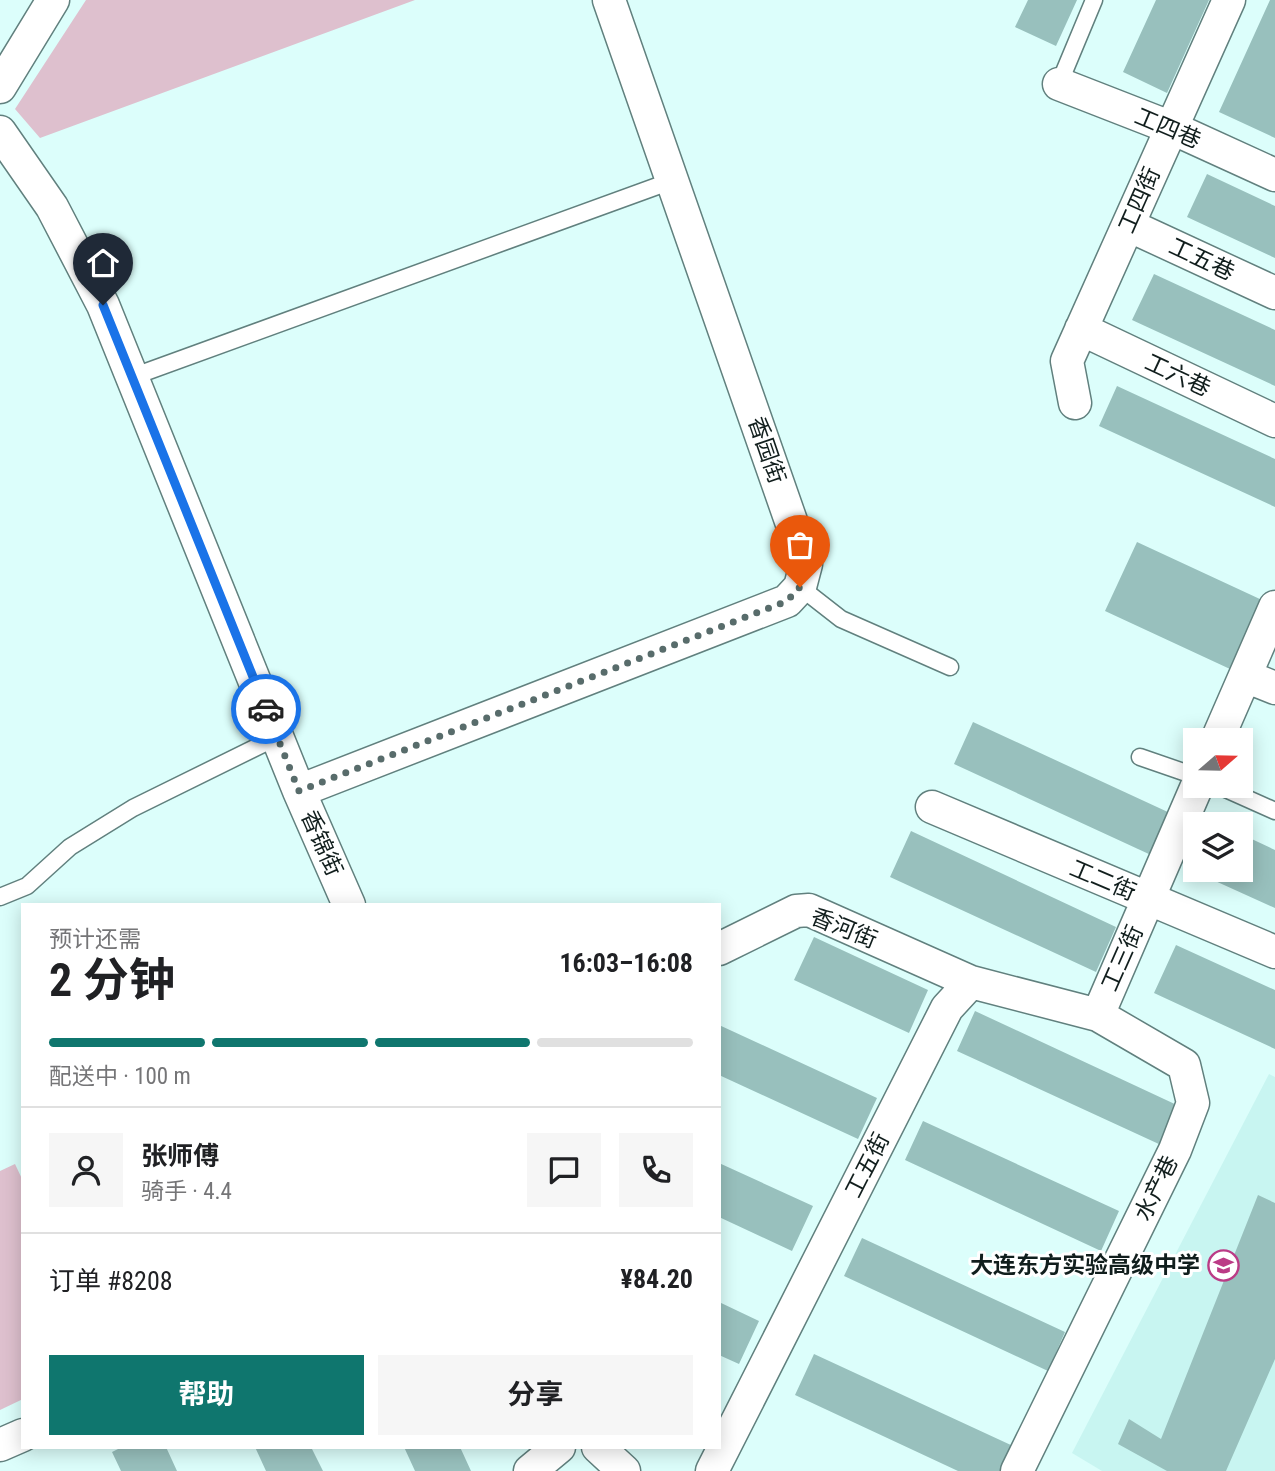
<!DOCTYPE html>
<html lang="zh">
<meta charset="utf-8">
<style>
:root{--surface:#fff;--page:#f6f6f6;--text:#202124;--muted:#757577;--line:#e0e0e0;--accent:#0f766e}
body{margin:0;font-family:"Roboto Condensed","Noto Sans SC",sans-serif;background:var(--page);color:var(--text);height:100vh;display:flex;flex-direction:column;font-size:26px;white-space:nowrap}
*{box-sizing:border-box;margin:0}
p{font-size:23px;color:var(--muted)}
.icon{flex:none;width:38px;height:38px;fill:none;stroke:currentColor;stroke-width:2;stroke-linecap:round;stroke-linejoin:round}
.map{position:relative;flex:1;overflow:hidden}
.drawer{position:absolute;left:21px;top:903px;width:700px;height:546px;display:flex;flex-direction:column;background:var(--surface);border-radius:0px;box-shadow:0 4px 18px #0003}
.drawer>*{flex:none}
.needle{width:46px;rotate:70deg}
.controls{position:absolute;left:1183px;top:728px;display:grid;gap:14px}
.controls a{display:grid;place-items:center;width:70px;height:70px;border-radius:0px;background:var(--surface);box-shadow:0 4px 18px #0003;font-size:35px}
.pin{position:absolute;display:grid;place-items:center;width:60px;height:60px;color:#fff;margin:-72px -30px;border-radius:50% 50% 50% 0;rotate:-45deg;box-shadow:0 0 7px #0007}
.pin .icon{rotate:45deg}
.courier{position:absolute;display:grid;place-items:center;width:70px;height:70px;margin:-35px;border:5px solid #1a73e8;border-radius:50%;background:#fff;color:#222;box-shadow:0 2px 9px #0007}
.summary em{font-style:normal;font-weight:700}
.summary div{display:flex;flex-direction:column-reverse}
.summary{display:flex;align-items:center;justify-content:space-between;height:119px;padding:0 28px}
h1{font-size:46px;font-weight:700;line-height:52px}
.bar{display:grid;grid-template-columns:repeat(4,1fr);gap:10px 7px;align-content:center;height:84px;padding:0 28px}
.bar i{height:9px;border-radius:5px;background:var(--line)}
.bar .current{background:var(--accent)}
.bar p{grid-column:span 4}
.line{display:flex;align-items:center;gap:18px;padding:0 28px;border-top:2px solid var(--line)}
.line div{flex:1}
.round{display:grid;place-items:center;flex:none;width:74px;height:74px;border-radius:0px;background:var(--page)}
.primary-button{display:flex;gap:14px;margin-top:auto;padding:14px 28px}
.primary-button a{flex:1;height:80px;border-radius:0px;background:var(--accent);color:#fff;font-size:28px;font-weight:700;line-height:80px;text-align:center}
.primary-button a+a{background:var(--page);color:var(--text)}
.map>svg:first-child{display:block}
.built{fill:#c8f5f1}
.green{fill:#dec0ce}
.building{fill:#98c0bd}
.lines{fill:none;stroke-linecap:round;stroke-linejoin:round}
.lane-casing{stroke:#61807e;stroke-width:19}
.street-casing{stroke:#61807e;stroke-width:35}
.lane{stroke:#fff;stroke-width:16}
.street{stroke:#fff;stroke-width:32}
.done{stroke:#586c6b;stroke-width:7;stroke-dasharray:0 12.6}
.route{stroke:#1a73e8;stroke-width:9}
.labels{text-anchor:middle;stroke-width:6;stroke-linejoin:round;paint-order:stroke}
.street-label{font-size:23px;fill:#111e1d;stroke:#fff}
.poi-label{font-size:23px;font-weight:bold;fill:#111e1d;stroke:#fff;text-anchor:end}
</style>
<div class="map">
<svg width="1275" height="1471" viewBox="0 0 1275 1471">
<rect width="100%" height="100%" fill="#dcfefb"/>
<path class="built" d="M1269 1074 1275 1077V1471H1102L1072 1453Z"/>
<path class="green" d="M86 0H415L40 138 15 109Z
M15 1164 23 1181V1399L0 1410V1171Z"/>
<path class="building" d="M1028 0H1077L1056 46 1015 27Z
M1156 0H1209L1167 93 1123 72Z
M1270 0H1275V138L1219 112Z
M1207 174 1275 206V258L1187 217Z
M1154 274 1275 330V386L1132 320Z
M1117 386 1275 459V507L1099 426Z
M1137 542 1262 600 1230 669 1105 611Z
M973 722 1170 813 1151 855 954 764Z
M911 831 1116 927 1096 972 890 877Z
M1241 834 1275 850V908L1213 880 1218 870H1241Z
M814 937 928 990 909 1033 794 980Z
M1176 945 1275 990V1049L1154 993Z
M975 1011 1179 1106 1161 1145 957 1051Z
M719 1025 877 1098 858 1139 719 1075Z
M923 1121 1119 1211 1101 1251 905 1160Z
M719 1163 813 1206 792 1251 719 1217Z
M1258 1195 1275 1203V1359L1226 1471H1167L1118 1444 1129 1419 1161 1439Z
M862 1238 1065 1332 1048 1371 844 1276Z
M719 1302 759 1321 739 1364 719 1355Z
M814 1354 1013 1446 1001 1471H958L795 1395Z
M122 1447H166L177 1471H121L112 1452Z
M255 1447H311L323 1471H266Z
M404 1447H460L471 1471H415Z"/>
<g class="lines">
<defs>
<path id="lane" d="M1059 84 1094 0
M132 377 674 180
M800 587 841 619 950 667
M1140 757 1195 776
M1219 786 1275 811
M0 897 27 886 70 847 133 808 277 737"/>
<path id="street" d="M1059 84 1172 128 1275 175
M0 87 53 0
M0 132 52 207 103 305 299 791 349 905
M1128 225 1275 293
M1081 329 1275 421
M1075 403 1067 361 1229 0
M1245 676 1275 688
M1217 740 1275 607
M299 791 787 601 800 587 806 564 609 0
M932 807 1275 952
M719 949 796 911 809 910 971 982
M1098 1015 1197 786
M0 1445 23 1435
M598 1447 624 1471
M530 1471 559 1447
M712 1471 947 1008 971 982 1098 1015 1184 1065 1193 1103 1175 1150 1017 1471"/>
</defs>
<use href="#lane" class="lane-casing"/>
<use href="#street" class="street-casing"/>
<use href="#lane" class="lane"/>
<use href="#street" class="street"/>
</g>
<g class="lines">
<path class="done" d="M266 709 299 791 787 601 800 587"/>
<path class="route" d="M103 305 266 709"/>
</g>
<defs>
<symbol id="school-ring" viewBox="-11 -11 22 22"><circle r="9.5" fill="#fff" stroke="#bb3b86" stroke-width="1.5"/><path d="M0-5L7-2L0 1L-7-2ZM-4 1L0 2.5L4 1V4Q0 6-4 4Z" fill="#bb3b86"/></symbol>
</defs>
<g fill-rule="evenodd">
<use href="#school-ring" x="1206" y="1248" width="35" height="35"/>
</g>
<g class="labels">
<g class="street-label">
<text transform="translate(1168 128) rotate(23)" y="8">工四巷</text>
<text transform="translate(1139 200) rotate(-66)" y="8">工四街</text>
<text transform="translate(1202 259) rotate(25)" y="8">工五巷</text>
<text transform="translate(1178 375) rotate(25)" y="8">工六巷</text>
<text transform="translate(767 450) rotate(71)" y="8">香园街</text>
<text transform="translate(322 843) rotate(66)" y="8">香锦街</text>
<text transform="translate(1103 880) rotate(23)" y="8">工二街</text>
<text transform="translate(844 928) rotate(22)" y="8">香河街</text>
<text transform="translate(1122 958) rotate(-66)" y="8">工三街</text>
<text transform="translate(867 1165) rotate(-63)" y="8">工五街</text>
<text transform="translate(1156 1188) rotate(-64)" y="8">水产巷</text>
</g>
<g class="poi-label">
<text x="1200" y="1273">大连东方实验高级中学</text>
</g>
</g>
</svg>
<div class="controls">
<a><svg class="needle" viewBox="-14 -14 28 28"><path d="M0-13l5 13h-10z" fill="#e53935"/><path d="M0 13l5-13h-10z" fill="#757577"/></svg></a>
<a><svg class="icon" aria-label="layers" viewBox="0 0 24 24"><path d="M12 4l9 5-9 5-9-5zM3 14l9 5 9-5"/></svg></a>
</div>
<div class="pin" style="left:800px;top:587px;background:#ea580c"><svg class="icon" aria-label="bag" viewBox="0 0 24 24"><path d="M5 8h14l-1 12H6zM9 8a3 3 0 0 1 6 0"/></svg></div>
<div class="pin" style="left:103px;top:305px;background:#1f2937"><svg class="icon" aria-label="home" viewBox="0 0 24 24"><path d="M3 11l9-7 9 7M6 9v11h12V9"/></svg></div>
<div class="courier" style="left:266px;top:709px"><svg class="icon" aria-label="car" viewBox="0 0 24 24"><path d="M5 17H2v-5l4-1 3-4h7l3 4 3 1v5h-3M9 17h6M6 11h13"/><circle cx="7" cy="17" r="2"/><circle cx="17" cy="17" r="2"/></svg></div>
<section class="drawer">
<div class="summary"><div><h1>2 分钟</h1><p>预计还需</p></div><em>16:03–16:08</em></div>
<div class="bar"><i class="current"></i><i class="current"></i><i class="current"></i><i></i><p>配送中 · 100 m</p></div>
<div class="line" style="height:126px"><a class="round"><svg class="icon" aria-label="person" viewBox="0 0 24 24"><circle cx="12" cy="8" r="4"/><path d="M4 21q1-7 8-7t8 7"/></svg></a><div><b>张师傅</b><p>骑手 · 4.4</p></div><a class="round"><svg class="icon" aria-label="chat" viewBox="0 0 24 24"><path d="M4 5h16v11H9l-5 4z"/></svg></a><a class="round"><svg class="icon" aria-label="phone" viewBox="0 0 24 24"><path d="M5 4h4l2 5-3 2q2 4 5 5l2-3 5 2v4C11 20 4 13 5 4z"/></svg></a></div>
<div class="line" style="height:91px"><div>订单 #8208</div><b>¥84.20</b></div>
<div class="primary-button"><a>帮助</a><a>分享</a></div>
</section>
</div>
